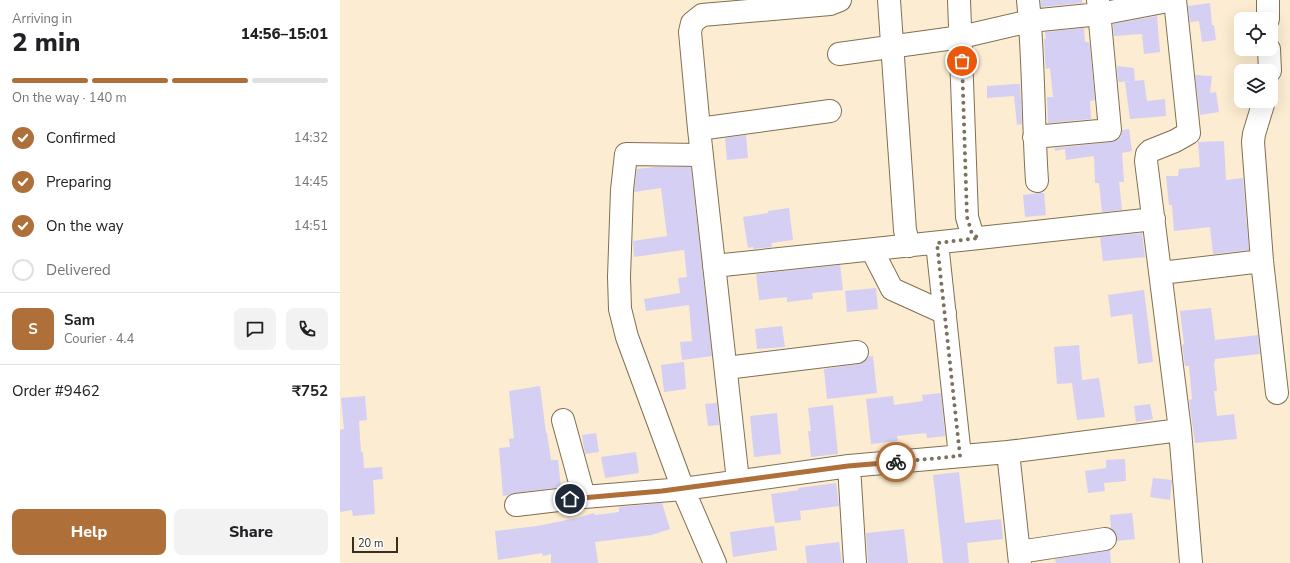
<!DOCTYPE html>
<meta charset="utf-8">
<style>
:root{--surface:#fff;--page:#f2f2f2;--text:#202124;--muted:#757577;--line:#e0e0e0;--accent:#af6f38}
body{margin:0;font-family:"Nunito Sans",sans-serif;background:var(--page);color:var(--text);height:100vh;display:flex;flex-direction:column;font-size:15px;white-space:nowrap}
*{box-sizing:border-box;margin:0}
p{font-size:13px;color:var(--muted)}
.icon{flex:none;width:22px;height:22px;fill:none;stroke:currentColor;stroke-width:2;stroke-linecap:round;stroke-linejoin:round}
.map{position:relative;flex:1;overflow:hidden}
.sheet{display:flex;flex-direction:column;background:var(--surface);width:340px}
.sheet>*{flex:none}
.tools{position:absolute;left:894px;top:12px;display:grid;gap:8px}
.tools a{display:grid;place-items:center;width:44px;height:44px;border-radius:8px;background:var(--surface);box-shadow:0 4px 16px #0002;font-size:20px}
.scale{position:absolute;left:12px;bottom:10px;width:46px;box-sizing:border-box;padding-left:4px;border:2px solid #372f22;border-top:0;font-size:11px;line-height:14px;white-space:nowrap;color:#372f22;-webkit-text-stroke:3px #fff;paint-order:stroke}
.pin{position:absolute;display:grid;place-items:center;width:34px;height:34px;color:#fff;margin:-17px;border:2px solid #fff;border-radius:50%;box-shadow:0 1px 4px #0007}
.courier{position:absolute;display:grid;place-items:center;width:40px;height:40px;margin:-20px;border:3px solid #af6f38;border-radius:50%;background:#fff;color:#222;box-shadow:0 1px 5px #0007}
.overview em{font-style:normal;font-weight:800}
.overview div{display:flex;flex-direction:column-reverse}
.overview{display:flex;align-items:center;justify-content:space-between;height:68px;padding:0 12px}
h1{font-size:26px;font-weight:800;line-height:30px}
.bar{display:grid;grid-template-columns:repeat(4,1fr);gap:6px 4px;align-content:center;height:48px;padding:0 12px}
.bar i{height:5px;border-radius:3px;background:var(--line)}
.bar .active{background:var(--accent)}
.bar p{grid-column:span 4}
.line{display:flex;align-items:center;gap:10px;padding:0 12px;border-top:1px solid var(--line)}
.line div{flex:1}
.round{display:grid;place-items:center;flex:none;width:42px;height:42px;border-radius:8px;background:var(--page)}
ol{padding:0 12px;list-style:none}
li{display:flex;align-items:center;gap:12px;height:44px}
li p{margin-inline-start:auto}
li .icon{padding:4px;border-radius:50%;background:var(--accent);color:#fff;stroke-width:4}
li:last-child{color:var(--muted)}
li i{width:22px;height:22px;border:2px solid var(--line);border-radius:50%}
.action{display:flex;gap:8px;margin-top:auto;padding:8px 12px}
.action a{flex:1;height:46px;border-radius:8px;background:var(--accent);color:#fff;font-size:16px;font-weight:800;line-height:46px;text-align:center}
.action a+a{background:var(--page);color:var(--text)}
main{display:flex;flex:1;min-height:0}
.map>svg:first-child{display:block}
.building{fill:#d5cff3}
.lines{fill:none;stroke-linecap:round;stroke-linejoin:round}
.minor-casing{stroke:#816f51;stroke-width:24}
.minor{stroke:#fff;stroke-width:22}
.done{stroke:#7c715f;stroke-width:4;stroke-dasharray:0 7.2}
.route{stroke:#af6f38;stroke-width:5}
</style>
<main>
<section class="sheet">
<div class="overview"><div><h1>2 min</h1><p>Arriving in</p></div><em>14:56–15:01</em></div>
<div class="bar"><i class="active"></i><i class="active"></i><i class="active"></i><i></i><p>On the way · 140 m</p></div>
<ol>
<li><svg class="icon" aria-label="check" viewBox="0 0 24 24"><path d="M5 12l5 5 9-10"/></svg>Confirmed<p>14:32</p></li>
<li><svg class="icon" aria-label="check" viewBox="0 0 24 24"><path d="M5 12l5 5 9-10"/></svg>Preparing<p>14:45</p></li>
<li><svg class="icon" aria-label="check" viewBox="0 0 24 24"><path d="M5 12l5 5 9-10"/></svg>On the way<p>14:51</p></li>
<li><i></i>Delivered</li>
</ol>
<div class="line" style="height:72px"><b class="round" style="background:var(--accent);color:#fff">S</b><div><b>Sam</b><p>Courier · 4.4</p></div><a class="round"><svg class="icon" aria-label="chat" viewBox="0 0 24 24"><path d="M4 5h16v11H9l-5 4z"/></svg></a><a class="round"><svg class="icon" aria-label="phone" viewBox="0 0 24 24"><path d="M5 4h4l2 5-3 2q2 4 5 5l2-3 5 2v4C11 20 4 13 5 4z"/></svg></a></div>
<div class="line" style="height:52px"><div>Order #9462</div><b>₹752</b></div>
<div class="action"><a>Help</a><a>Share</a></div>
</section>
<div class="map">
<svg width="950" height="563" viewBox="0 0 950 563">
<rect width="100%" height="100%" fill="#fcecd1"/>
<path class="building" d="M701 0H742V3L701 7Z
M870 3 872 25H874L876 40 862 42 859 21 850 22 848 6Z
M817 16 820 52 804 54 802 34 774 36 773 24Z
M744 28 745 42H749L750 49 755 100 750 101 751 119 708 123 707 97H713L710 68 706 69 705 60 704 39H706L705 32Z
M777 66 794 68 795 81 778 82Z
M855 75 872 76 870 93 876 92 879 112 860 115Z
M804 80 807 101 825 99 826 116 790 119 785 82Z
M676 84H680L682 124 677 125 674 96 647 98V86Z
M789 129 792 151 782 153 784 182H779L782 210 762 212 759 183H755L754 156 726 160 725 149 715 151V148L772 142 778 140 781 136 782 130Z
M406 135 408 158 387 160 385 138Z
M884 141 886 180 903 178 909 250 873 254 870 227 834 231 832 205H829L826 176H838L839 169 860 167 858 142Z
M315 167H351L372 356 342 360 340 342 352 341 349 305 306 311 304 299 340 293 338 278 347 277 344 250 294 257 293 241 327 236 321 188 294 192 297 169Z
M699 193H704L706 215 685 217 683 195Z
M449 208 453 240 431 243 432 247 413 249V247L408 248 403 217 428 213V211Z
M802 233 805 257 763 261 760 237Z
M500 265 503 290 472 293 473 299 447 302V297L419 300 416 274Z
M536 288 538 309 507 312 505 291Z
M804 290 813 362 798 364 792 314 771 317 768 295Z
M871 308 875 340 918 335 920 354 875 359V363H874L877 391H874L877 416 894 414 897 439 855 443 849 400 852 399 849 366H845L842 345 844 344 840 311Z
M442 326 445 347 417 349 415 329Z
M739 345 742 380 759 378 765 417 737 420 732 383 717 384 714 347Z
M533 356 537 393 487 399 484 369 519 364 524 362 528 357Z
M344 362 346 389 324 392 321 365Z
M200 386 206 433H207L211 460H218L221 487 175 493 168 495 163 496 159 448 170 447 169 439 174 438 169 391Z
M601 393 605 436 587 438 586 433 557 436 558 441 531 444 526 399 553 396 554 405 583 401 582 395Z
M25 396 27 420 19 421 21 452H23L24 468 42 467 43 479 33 480 35 514 13 516 12 510 0 512V430L4 429 1 398Z
M377 403 379 425 368 426 365 404Z
M810 404 813 419 796 422 794 406Z
M493 405 498 454 471 457 468 431H471L468 408Z
M437 413 441 454 414 457 410 416Z
M256 433 259 452 245 454 242 435Z
M296 452 299 473 265 478 261 457Z
M785 459 786 481 764 483 765 491 748 493 745 471 766 468V460Z
M619 472 625 523 661 519 663 539 627 543 629 563H603L593 475Z
M813 478 832 480 830 500 810 497Z
M496 483 499 506 460 511 461 520 435 523 431 494 459 490 458 488Z
M322 503 330 529 312 535 255 542 258 563H211V554L203 556 202 553 158 560 155 531 197 526 237 518 254 513 255 515 279 512V507Z
M792 513 795 539 777 541V537L775 532 771 529 770 515Z
M434 526 437 550 393 557 390 532Z
M564 529 568 563H528L526 533Z
M499 542 502 563H467L465 546Z
M770 550 771 563H716L715 559Z"/>
<g class="lines">
<defs>
<path id="minor" d="M549 0 565 230 569 246
M619 0 627 217 632 234 639 238 814 219
M688 0C694 60 693 121 697 181
M835 0 849 133 835 141 810 151 807 154 806 161 840 430 851 563
M928 0V19
M929 49 930 71
M499 54 621 37 690 21 760 14 833 0
M924 101 914 134 913 142 922 261 937 393
M359 129 490 111
M694 137 770 130 758 0
M362 155 286 154 282 190 279 277 280 309 287 337 343 489 375 563
M597 243 620 456
M532 250 552 289 605 313
M374 266 639 238
M821 273 922 261
M386 368 517 352
M223 420 244 497
M668 452 680 563
M509 466 515 563
M398 481 359 129 350 32 352 23 362 15 490 4 500 0
M176 505 244 497 343 489 509 466 668 452 840 430
M679 552 765 539"/>
</defs>
<use href="#minor" class="minor-casing"/>
<use href="#minor" class="minor"/>
</g>
<g class="lines">
<path class="done" d="M556 462 620 456 597 243 639 238 632 234 627 217 622 61"/>
<path class="route" d="M230 499 322 491 508 466 556 462"/>
</g>
</svg>
<div class="tools">
<a><svg class="icon" aria-label="locate" viewBox="0 0 24 24"><circle cx="12" cy="12" r="6"/><path d="M12 2v4M12 18v4M2 12h4M18 12h4"/></svg></a>
<a><svg class="icon" aria-label="layers" viewBox="0 0 24 24"><path d="M12 4l9 5-9 5-9-5zM3 14l9 5 9-5"/></svg></a>
</div>
<div class="scale">20 m</div>
<div class="pin" style="left:622px;top:61px;background:#ea580c"><svg class="icon" aria-label="bag" viewBox="0 0 24 24"><path d="M5 8h14l-1 12H6zM9 8a3 3 0 0 1 6 0"/></svg></div>
<div class="pin" style="left:230px;top:499px;background:#1f2937"><svg class="icon" aria-label="home" viewBox="0 0 24 24"><path d="M3 11l9-7 9 7M6 9v11h12V9"/></svg></div>
<div class="courier" style="left:556px;top:462px"><svg class="icon" aria-label="bike" viewBox="0 0 24 24"><circle cx="6" cy="16" r="4"/><circle cx="18" cy="16" r="4"/><path d="M6 16l4-8h5l3 8M10 8l3 8H6M13 5h3"/></svg></div>
</div>
</main>
